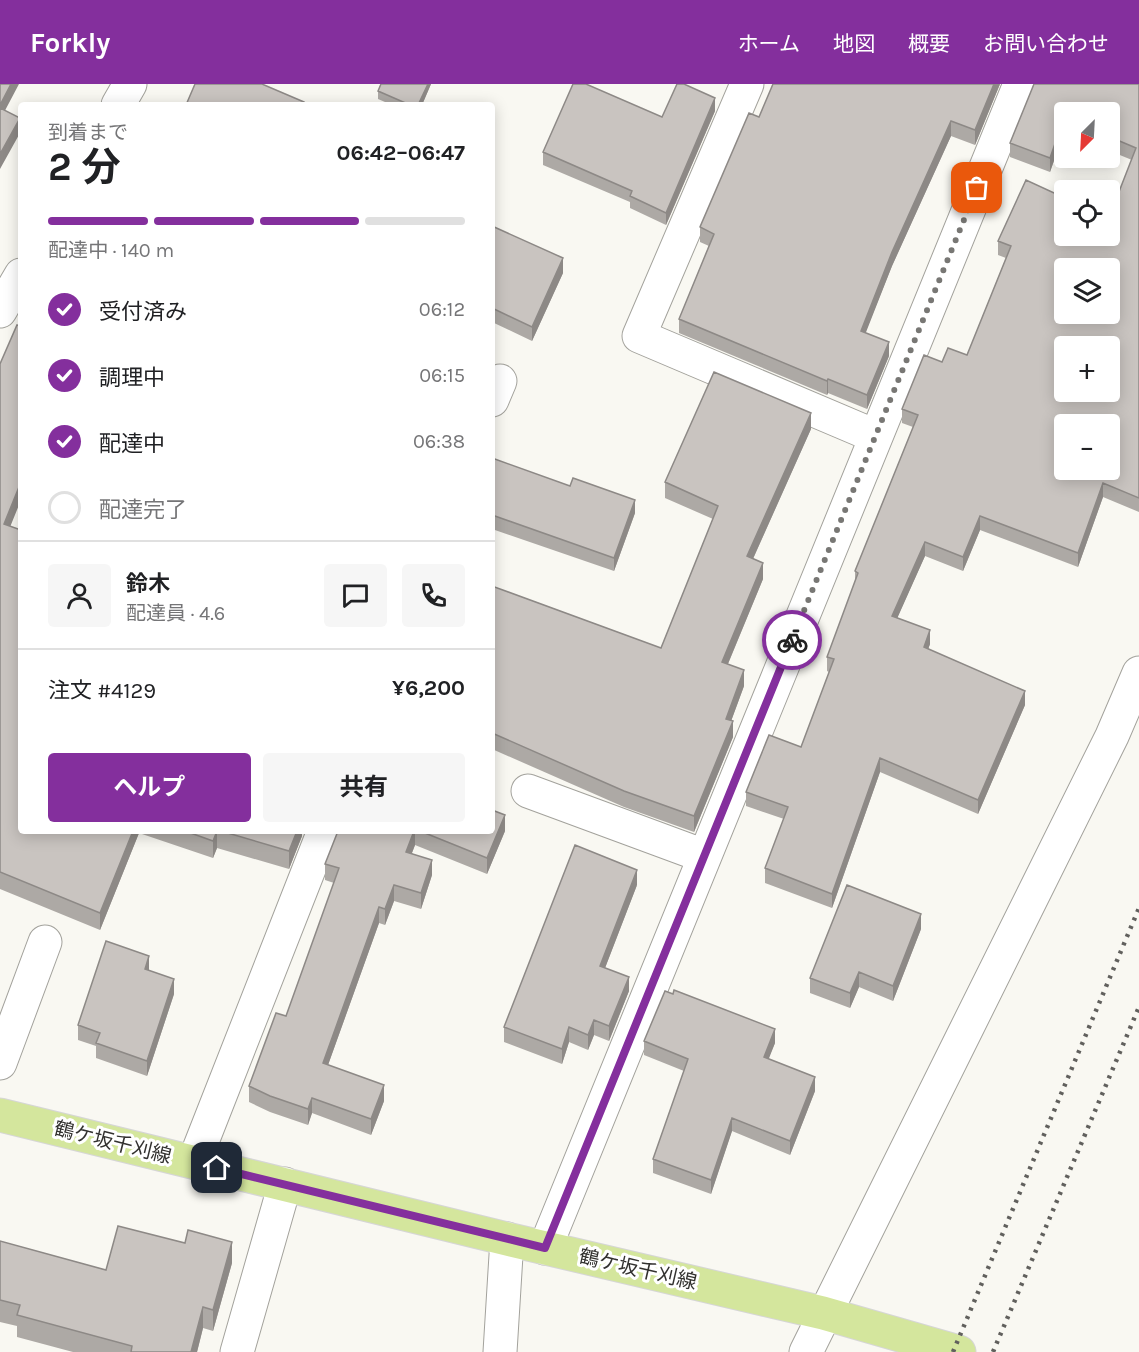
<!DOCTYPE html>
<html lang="ja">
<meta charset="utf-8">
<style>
:root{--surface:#fff;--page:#f6f6f6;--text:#202124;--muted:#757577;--line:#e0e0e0;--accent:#842f9d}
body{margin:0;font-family:Karla,"Noto Sans JP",sans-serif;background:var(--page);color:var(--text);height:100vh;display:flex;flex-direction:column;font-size:22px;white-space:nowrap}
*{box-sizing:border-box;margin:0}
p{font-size:20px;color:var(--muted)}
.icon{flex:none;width:33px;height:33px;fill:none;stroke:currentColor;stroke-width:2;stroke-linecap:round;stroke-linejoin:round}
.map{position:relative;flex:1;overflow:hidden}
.details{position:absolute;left:18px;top:18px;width:477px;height:732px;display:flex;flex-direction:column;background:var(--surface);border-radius:6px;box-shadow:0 3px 15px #0003}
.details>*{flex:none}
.needle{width:39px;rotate:204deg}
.buttons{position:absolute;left:1054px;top:18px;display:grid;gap:12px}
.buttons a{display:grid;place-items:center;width:66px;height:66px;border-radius:6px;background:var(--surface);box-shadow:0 3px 15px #0003;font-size:30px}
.pin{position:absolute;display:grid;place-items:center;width:51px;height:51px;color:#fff;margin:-26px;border-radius:12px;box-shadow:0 3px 9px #0006}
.courier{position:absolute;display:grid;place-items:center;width:60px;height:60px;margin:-30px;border:4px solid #842f9d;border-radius:50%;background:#fff;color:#222;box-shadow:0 2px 8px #0007}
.head em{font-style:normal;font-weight:700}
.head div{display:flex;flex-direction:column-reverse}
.head{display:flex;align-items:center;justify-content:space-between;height:102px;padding:0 30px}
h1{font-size:39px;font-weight:700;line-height:45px}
.bar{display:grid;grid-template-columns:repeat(4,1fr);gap:9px 6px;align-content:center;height:72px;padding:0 30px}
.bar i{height:8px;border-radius:4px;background:var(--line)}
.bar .current{background:var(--accent)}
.bar p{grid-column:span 4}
.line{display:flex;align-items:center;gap:15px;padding:0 30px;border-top:2px solid var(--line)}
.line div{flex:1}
.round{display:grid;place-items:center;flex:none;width:63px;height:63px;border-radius:6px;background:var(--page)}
ol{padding:0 30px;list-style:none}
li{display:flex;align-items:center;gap:18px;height:66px}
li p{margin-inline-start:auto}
li .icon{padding:6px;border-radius:50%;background:var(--accent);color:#fff;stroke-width:4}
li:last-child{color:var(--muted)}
li i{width:33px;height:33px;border:3px solid var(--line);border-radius:50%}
.cta{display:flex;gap:12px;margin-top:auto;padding:12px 30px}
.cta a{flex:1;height:69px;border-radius:6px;background:var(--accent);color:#fff;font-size:24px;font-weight:700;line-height:69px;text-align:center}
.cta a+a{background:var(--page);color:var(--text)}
header{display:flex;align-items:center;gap:36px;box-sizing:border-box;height:84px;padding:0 30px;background:var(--accent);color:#fff}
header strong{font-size:28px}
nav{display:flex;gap:33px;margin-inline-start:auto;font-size:21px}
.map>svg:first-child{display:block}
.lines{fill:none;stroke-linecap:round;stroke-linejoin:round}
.minor-casing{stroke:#a3a29c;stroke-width:35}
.major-casing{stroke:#d6d6d6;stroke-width:35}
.minor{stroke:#fff;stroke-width:33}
.major{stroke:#d4e69d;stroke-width:33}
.rail{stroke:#61605d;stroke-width:4.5;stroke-dasharray:3 6;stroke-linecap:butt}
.wall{fill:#ada9a5;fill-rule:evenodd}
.shaded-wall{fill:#8d8986}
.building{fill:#c9c4c0;stroke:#8d8986;stroke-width:1.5;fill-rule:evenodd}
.done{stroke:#787774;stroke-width:6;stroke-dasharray:0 10.8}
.route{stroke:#842f9d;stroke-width:8}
.labels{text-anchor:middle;stroke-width:6;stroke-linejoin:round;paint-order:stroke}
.street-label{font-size:20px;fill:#333230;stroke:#fff}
</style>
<header>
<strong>Forkly</strong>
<nav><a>ホーム</a><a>地図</a><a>概要</a><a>お問い合わせ</a></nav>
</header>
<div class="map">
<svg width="1139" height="1268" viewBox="0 0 1139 1268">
<rect width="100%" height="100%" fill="#f9f8f2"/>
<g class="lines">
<defs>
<path id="minor" d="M747 0 639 252 875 352
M118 21 130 0
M0 227 21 191
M492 316 500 297
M528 707 704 772
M0 979 45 858
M194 1078 324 747
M545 1164 1020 0
M237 1268 285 1100
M500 1268 507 1155
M806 1268 1112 652 1139 589"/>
<path id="major" d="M0 1031 507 1155 823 1229 959 1268"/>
</defs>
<use href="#minor" class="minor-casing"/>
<use href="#major" class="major-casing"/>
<use href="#minor" class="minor"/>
<use href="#major" class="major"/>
<path class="rail" d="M953 1268 1139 824
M993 1268 1139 923"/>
</g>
<path class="wall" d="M381 0H431L422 21H392L378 15V7Z
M1000 0 975 61 951 52 892 182 865 249 889 272 867 325 828 309 827 311 679 249V235L709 162 700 158V143L759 33Z
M1034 0H1139V428L1103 413 1078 483 980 446 963 487 925 472 897 534 930 546V560L928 565 1025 607V621L978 730 880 688 832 824 765 799V784L784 735 746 722V708L769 651 801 663 829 588 827 587V573L855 499V487L913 343 902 339V325L924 271 942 278 948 264 967 271 1006 174 998 171V157L1026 96 1065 114V152H1110V131L1132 76 1110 67V28H1065V48H1064L1050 88 1010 73V59ZM1065 184H1110V230H1065ZM1065 262H1110V308H1065ZM1065 340H1110V386H1065Z
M715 27 666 141 630 124V118L543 81V68L662 33Z
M492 142 563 189 532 257 492 238Z
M0 280 10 442 21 747H302V752L289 785 217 764 213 774 139 749 100 846 0 805Z
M811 345 753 475 763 495 728 580 744 602 731 637 733 653 694 748 624 723 492 665V502L661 564 713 435 665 414V398Z
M492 374 635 429 614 487 492 445Z
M344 747H505L487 790 415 761 412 769 432 791 421 825 394 817 385 841 379 839 328 981 384 1017 371 1051 312 1029 308 1041 270 1028 249 1018V1002L286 932 334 799 325 796V780Z
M637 801 605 884 629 907 609 957 594 951 588 966 569 958 562 980 504 958V943Z
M921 845 893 917 859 903 850 924 810 909V894Z
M149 886 174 910 147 992 96 974V962L78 956V941Z
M644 957 775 959 768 975 815 1007 790 1071 732 1047 711 1110 653 1089V1075L684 987 644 971Z
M0 1157 106 1186 232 1179 213 1247 203 1244 197 1268H73L17 1253V1242L0 1238Z"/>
<path class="shaded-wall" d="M11 0H19L0 36V21Z
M428 0H431L422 21H418Z
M994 0H1000L975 61V46Z
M715 14V27L666 141V129Z
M20 34V49L0 85V70Z
M1064 34V48L1050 88V74Z
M951 37V52L892 182 861 261V247L892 168Z
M563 174V189L532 257V243Z
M889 258V272L867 325V311Z
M828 295V309L827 311V297Z
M811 329V345L747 488V472Z
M21 398V416L4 458V440Z
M1103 399V413L1078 483V469Z
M635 416V429L614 487V474Z
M980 432V446L963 487V473Z
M925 458V472L892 546V532Z
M763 479V495L722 594V578Z
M930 546V560L924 577V563Z
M744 586V602L726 651V635Z
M1025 607V621L978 730V716Z
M733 637V653L694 748V732Z
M880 674V688L832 824V810Z
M505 731V747L487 790V774Z
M133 747H139V749L100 846V829Z
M217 747V764L213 774V757Z
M297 747H302V752L289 785V767Z
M414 747H415V761L406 784V768Z
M432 776V791L421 825V809Z
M637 786V801L600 897V882Z
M394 801V817L385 841V825Z
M379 823V839L323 995V979Z
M921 830V845L893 917V902Z
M149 872V887L145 885Z
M859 888V903L850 924V909Z
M629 893V907L609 957V942Z
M174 895V910L147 992V977Z
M594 936V951L588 966V951Z
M569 943V958L562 980V965Z
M775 945V959L764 987V973Z
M815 993V1007L790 1071V1057Z
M384 1001V1017L371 1051V1035Z
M312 1014V1029L308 1041V1025Z
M732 1034V1047L711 1110V1096Z
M232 1158V1179L213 1247V1226Z
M203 1223V1244L197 1268H191Z"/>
<path class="building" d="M0 0H11L0 21Z
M195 0H262L304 18 303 21H186Z
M381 0H428L418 21H410L378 7Z
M573 0H586L662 33 677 0H684L715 14 666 129 630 112 632 107 543 68Z
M773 0H994L975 46 951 37 892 168 861 247 889 258 867 311 828 295 827 297 679 235 714 150 700 143 749 29 759 33Z
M1034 0H1139V414L1103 399 1078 469 980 432 963 473 925 458 892 532 930 546 924 563 1025 607 978 716 880 674 832 810 765 784 788 723 746 708 769 651 801 663 834 575 827 573 858 489 855 487 918 331 902 325 924 271 942 278 948 264 967 271 1011 162 998 157 1026 96 1065 114V152H1110V131L1136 64 1110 53V28H1065V34H1064L1050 74 1010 59ZM1065 184H1110V230H1065ZM1065 262H1110V308H1065ZM1065 340H1110V386H1065Z
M0 24 20 34 0 70Z
M492 142 563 174 532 243 492 224Z
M17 241 21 242V398L4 440 21 446V747H133L100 829 0 788V280Z
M714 288 811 329 747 472 763 479 722 578 744 586 726 635 733 637 694 732 624 707 492 649V502L661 564 718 422 665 398Z
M492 374 570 402 573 394 635 416 614 474 492 431Z
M492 726 505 731 487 774 420 747H492Z
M185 747H217L213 757Z
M221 747H297L289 767Z
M338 747 343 749 344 747H414L406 768 432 776 421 809 394 801 385 825 379 823 323 979 384 1001 371 1035 312 1014 308 1025 270 1012 249 1002 276 929 286 932 339 784 325 780Z
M575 761 637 786 600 882 629 893 609 942 594 936 588 951 569 943 562 965 504 943Z
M847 801 921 830 893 902 859 888 850 909 810 894Z
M106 857 149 872 145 885 174 895 147 977 96 959 100 949 78 941Z
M674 906 775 945 764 973 815 993 790 1057 732 1034 711 1096 653 1075 688 975 644 957 665 907 673 910Z
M118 1142 185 1159 188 1146 232 1158 213 1226 203 1223 191 1268H131L132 1262 17 1231 20 1221 0 1216V1157L106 1186Z"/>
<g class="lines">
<path class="done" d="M792 556 977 104"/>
<path class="route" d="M217 1084 545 1164 792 556"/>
</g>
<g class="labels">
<g class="street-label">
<text transform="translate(113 1058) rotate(14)" y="7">鶴ケ坂千刈線</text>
<text transform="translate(638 1185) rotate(13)" y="7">鶴ケ坂千刈線</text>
</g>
</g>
</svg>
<div class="buttons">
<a><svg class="needle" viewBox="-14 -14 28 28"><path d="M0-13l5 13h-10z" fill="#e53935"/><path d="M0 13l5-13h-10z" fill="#757577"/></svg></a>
<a><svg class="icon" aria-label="locate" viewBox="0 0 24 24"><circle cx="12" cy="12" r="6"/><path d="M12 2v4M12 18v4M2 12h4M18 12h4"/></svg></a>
<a><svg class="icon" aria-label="layers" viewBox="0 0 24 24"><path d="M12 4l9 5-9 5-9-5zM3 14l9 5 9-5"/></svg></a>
<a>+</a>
<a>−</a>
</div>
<div class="pin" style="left:977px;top:104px;background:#ea580c"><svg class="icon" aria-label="bag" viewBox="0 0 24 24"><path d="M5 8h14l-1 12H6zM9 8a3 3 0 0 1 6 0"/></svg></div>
<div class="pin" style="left:217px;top:1084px;background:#1f2937"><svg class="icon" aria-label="home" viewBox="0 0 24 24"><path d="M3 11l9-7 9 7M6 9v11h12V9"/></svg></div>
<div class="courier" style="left:792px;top:556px"><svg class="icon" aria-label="bike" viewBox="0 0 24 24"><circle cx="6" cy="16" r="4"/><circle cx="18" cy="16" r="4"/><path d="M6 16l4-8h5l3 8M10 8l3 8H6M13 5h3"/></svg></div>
<section class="details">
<div class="head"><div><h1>2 分</h1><p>到着まで</p></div><em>06:42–06:47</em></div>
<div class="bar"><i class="current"></i><i class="current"></i><i class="current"></i><i></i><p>配達中 · 140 m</p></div>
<ol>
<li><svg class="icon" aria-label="check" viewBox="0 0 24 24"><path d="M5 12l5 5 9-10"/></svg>受付済み<p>06:12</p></li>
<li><svg class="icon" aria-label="check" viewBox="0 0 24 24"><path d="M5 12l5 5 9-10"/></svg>調理中<p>06:15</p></li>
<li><svg class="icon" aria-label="check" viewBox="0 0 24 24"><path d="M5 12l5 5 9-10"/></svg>配達中<p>06:38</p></li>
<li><i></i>配達完了</li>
</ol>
<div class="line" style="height:108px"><a class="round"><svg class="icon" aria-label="person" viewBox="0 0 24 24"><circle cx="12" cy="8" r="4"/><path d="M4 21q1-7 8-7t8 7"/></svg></a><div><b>鈴木</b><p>配達員 · 4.6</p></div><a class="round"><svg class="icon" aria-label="chat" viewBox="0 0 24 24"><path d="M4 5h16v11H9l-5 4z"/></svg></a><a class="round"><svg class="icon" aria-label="phone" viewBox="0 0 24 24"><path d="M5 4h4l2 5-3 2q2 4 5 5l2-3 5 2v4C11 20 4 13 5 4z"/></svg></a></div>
<div class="line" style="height:78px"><div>注文 #4129</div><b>¥6,200</b></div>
<div class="cta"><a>ヘルプ</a><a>共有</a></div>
</section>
</div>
